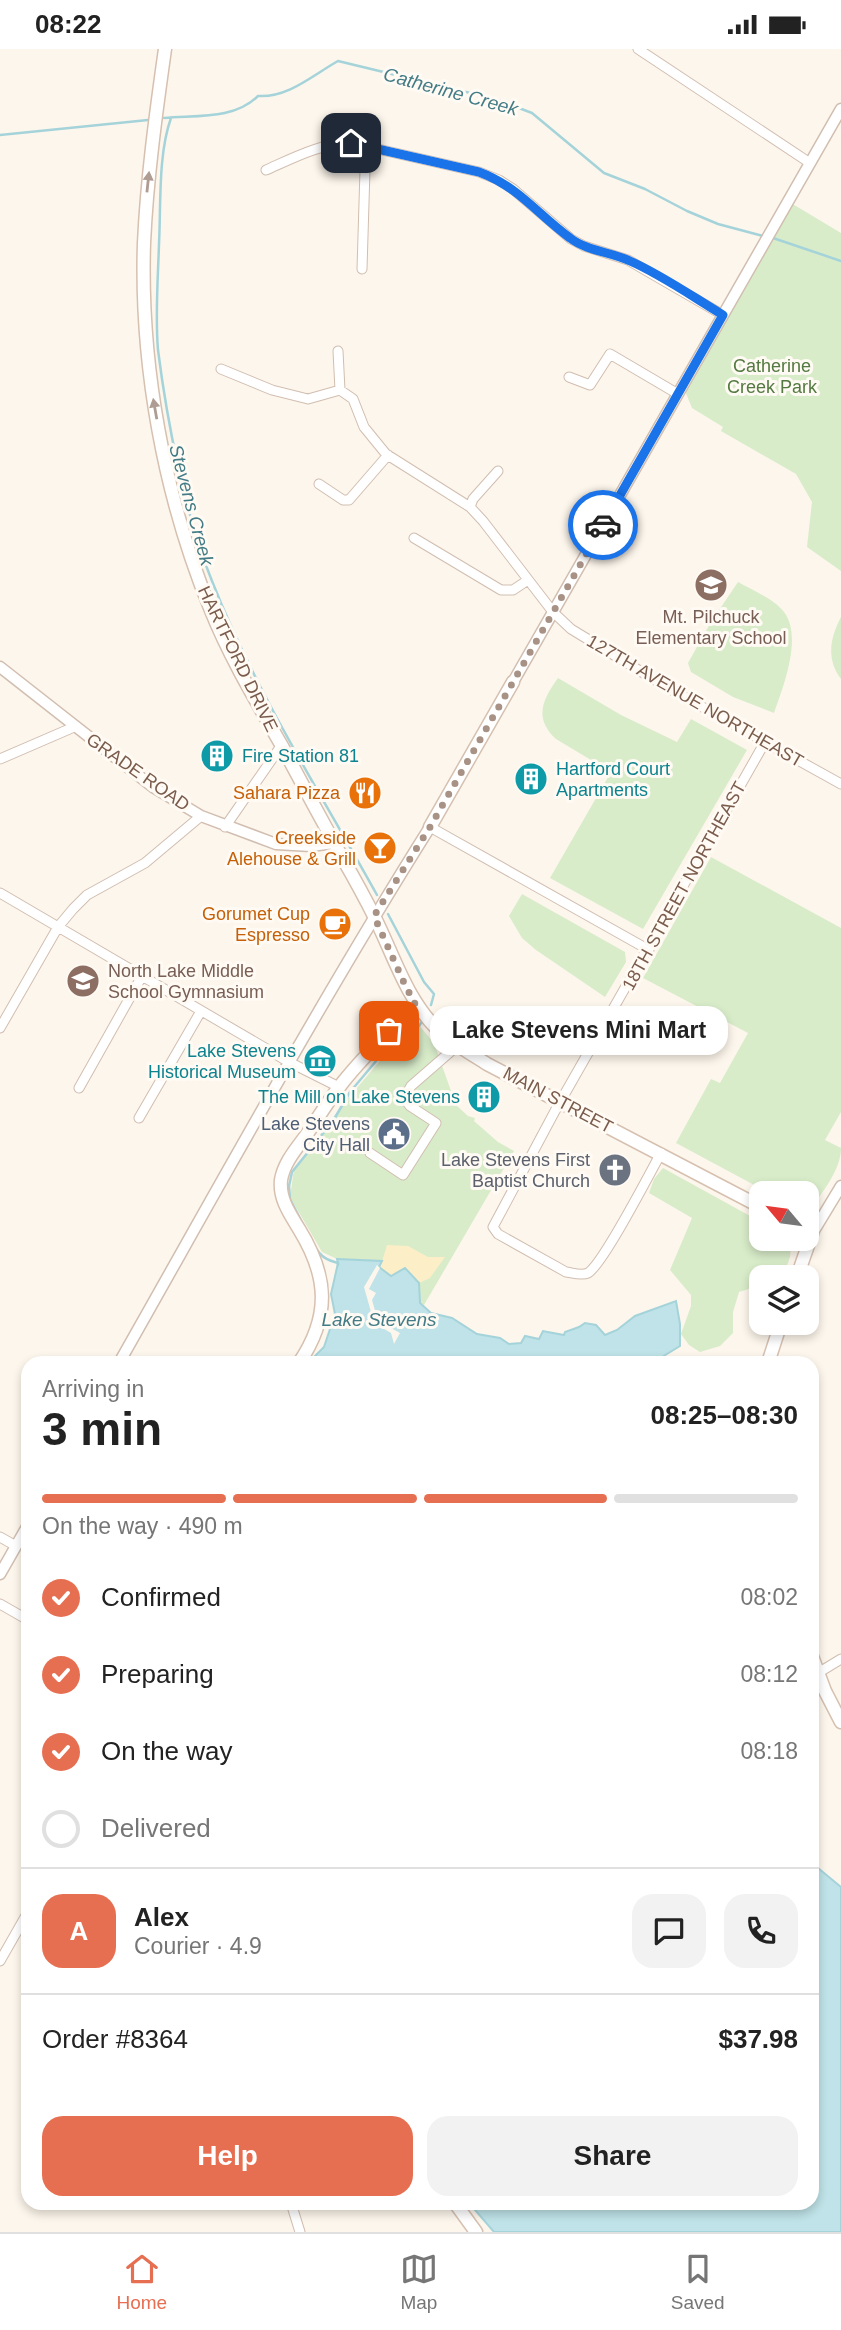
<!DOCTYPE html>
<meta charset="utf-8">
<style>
:root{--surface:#fff;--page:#f2f2f2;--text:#222;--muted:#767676;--line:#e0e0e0;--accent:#e76f51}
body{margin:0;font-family:Arial,sans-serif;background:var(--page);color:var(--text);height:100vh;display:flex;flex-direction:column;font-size:26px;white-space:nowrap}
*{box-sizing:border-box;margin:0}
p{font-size:23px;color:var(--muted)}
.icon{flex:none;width:38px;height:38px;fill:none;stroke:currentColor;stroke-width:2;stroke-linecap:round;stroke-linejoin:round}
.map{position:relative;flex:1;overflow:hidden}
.panel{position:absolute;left:21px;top:1307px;width:798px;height:854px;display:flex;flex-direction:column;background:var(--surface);border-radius:21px;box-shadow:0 4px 10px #0003}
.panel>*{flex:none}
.needle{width:46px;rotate:299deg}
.tools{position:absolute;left:749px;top:1132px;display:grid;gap:14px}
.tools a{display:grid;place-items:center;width:70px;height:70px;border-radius:14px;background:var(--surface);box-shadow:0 4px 10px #0003;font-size:35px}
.pin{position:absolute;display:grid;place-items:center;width:60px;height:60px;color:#fff;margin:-30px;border-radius:14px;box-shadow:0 4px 10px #0006}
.courier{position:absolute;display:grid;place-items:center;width:70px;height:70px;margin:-35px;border:5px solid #1a73e8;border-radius:50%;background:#fff;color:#222;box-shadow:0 2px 9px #0007}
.bubble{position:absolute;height:49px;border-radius:21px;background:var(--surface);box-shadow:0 4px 10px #0003;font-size:23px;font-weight:800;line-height:49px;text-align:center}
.head em{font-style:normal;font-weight:800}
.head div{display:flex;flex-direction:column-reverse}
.head{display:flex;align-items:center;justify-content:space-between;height:119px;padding:0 21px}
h1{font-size:46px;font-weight:800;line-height:52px}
.bar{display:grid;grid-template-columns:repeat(4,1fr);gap:10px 7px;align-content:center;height:84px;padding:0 21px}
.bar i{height:9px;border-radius:5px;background:var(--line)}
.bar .active{background:var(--accent)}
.bar p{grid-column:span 4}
.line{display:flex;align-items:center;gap:18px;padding:0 21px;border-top:2px solid var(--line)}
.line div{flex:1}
.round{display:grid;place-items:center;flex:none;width:74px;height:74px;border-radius:21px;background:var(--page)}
ol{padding:0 21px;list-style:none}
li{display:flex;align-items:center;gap:21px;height:77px}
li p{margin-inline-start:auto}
li .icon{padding:7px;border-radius:50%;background:var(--accent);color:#fff;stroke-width:4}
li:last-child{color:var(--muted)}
li i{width:38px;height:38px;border:4px solid var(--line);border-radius:50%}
.cta{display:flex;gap:14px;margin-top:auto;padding:14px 21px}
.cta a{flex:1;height:80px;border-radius:21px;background:var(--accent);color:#fff;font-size:28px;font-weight:800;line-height:80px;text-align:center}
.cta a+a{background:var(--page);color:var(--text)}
.status{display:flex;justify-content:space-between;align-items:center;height:49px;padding:0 35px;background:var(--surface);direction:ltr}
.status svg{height:19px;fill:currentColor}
.menu{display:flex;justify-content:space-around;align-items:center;height:98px;border-top:2px solid var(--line);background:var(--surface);font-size:19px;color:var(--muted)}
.menu a{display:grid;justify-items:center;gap:4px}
.menu .active{color:var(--accent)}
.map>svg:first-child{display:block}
.green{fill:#d8ecc9}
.sand{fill:#fcefc7}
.water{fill:#bfe3e8;stroke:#a5d3da;stroke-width:2}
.pier{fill:#fdf6ec}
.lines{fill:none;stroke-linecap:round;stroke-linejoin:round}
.stream{stroke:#a5d3da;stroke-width:2.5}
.minor-casing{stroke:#d1beb0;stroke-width:11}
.tertiary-casing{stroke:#d1beb0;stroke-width:13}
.secondary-casing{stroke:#d6c0b0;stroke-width:15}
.minor{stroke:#fff;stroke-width:9}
.tertiary{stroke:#fff;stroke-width:10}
.secondary{stroke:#fff;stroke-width:12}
.oneway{fill:#af9d94}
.done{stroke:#a89285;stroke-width:7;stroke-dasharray:0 12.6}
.route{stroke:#1a73e8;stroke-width:9}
.labels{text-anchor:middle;stroke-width:6;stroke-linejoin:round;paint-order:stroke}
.park-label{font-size:18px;fill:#537a41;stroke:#fffaf3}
.education-label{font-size:18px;fill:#785e54;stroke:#fffaf3}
.street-label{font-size:18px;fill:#7a5c4d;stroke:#fffaf3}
.culture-label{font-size:18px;fill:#0d838f;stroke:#fffaf3;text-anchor:start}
.food-label{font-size:18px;fill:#c56008;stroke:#fffaf3;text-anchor:end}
.service-label{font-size:18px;fill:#4e5e75;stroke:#fffaf3;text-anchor:end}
.worship-label{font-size:18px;fill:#5b616d;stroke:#fffaf3;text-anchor:end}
.water-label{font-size:19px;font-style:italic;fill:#437c86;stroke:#fffaf3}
</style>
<div class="status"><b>08:22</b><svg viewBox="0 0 49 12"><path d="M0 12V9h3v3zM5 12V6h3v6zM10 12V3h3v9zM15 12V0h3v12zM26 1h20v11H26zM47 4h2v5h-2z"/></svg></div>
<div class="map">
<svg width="841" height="2183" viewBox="0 0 841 2183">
<rect width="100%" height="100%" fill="#fdf6ec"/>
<path class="green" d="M791 154 841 184V522L807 498 812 453 796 425 721 382 723 378 692 359 685 342Z
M738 533C752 541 774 550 784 563 803 588 783 638 774 664L733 648 691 623 688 614 711 573Z
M841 568V630C826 610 830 589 841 568Z
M558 629 621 666 677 693 691 670 747 701 643 880 550 829 611 723 556 690C533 669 543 650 558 629Z
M711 808 841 879V1063L825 1091 841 1099C841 1120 823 1143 810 1160H807V1144H769L676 1094 711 1030 720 1034 748 984 643 929Z
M522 845 625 903 626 913 605 948 536 901 522 889 509 867Z
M417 974 434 994 456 1056 468 1067 475 1069 474 1072 498 1093 514 1102 424 1256 420 1254 418 1234 391 1227 379 1218 381 1212 337 1210 322 1203 290 1148 294 1120 345 1053 400 988Z
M663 1119 761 1173V1190H788C794 1205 788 1215 781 1228H761V1236L739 1243 733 1263V1284L720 1297 700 1303 689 1296 681 1285 691 1257V1246L670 1221 692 1169 649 1144 654 1130Z"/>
<path class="sand" d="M387 1196 408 1197 428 1208H445L430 1229 419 1234 405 1219 391 1227 380 1219Z"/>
<path class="water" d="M337 1210 382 1212 379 1218 391 1227 405 1219 419 1234 420 1254 431 1264 452 1269 477 1285 500 1289 509 1295 521 1294 525 1287 539 1290 543 1282 564 1286 565 1283 579 1278 585 1274 596 1276 605 1286 617 1281 635 1267 676 1252 680 1275V1297L652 1314H308L324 1298 335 1265 331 1245 338 1214Z
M812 1814 841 1838V2183H494L469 2154H812Z"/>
<path class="pier" d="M377 1216 380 1219 369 1240 376 1244 372 1251 378 1272 400 1284 394 1295 391 1284 367 1270 371 1263 364 1238Z"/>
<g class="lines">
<path class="stream" d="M164 69C196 66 234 71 258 47 288 49 313 26 338 12L495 50 532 64 604 124 645 140 687 162 718 175 763 187
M171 69C158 105 161 156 159 195 158 229 155 266 158 301 167 372 185 466 212 532 255 642 320 743 377 846
M0 86 148 71
M773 189 841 212
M388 865 424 933 434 945 431 956
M419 977 421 974
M307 1183 290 1150 289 1137 292 1123 333 1072 350 1043 377 1011 404 991
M315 1198C321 1208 327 1211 338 1214V1216"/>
<defs>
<path id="minor" d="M638 0 810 114
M266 121C293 109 321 94 351 94L479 123 499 131 513 140 571 190 584 197 628 211 723 266
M362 220 365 121 370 99
M338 302 340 341
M221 320 272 341 308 350 340 341 353 350 364 378 386 405 470 458 483 472 553 563 571 580 668 639 841 735
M569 328 590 336 610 305 678 345
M319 435 343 451H349L388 406
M470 458 473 450 498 422
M414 489 501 541H513L528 531
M0 710 74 678
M225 778 281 697
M430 778 649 901
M0 844 289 1013 339 1038
M0 979 58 878 73 860 87 846 145 814 201 767
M79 1039 142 927
M139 1069 201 962
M370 1104 403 1126 436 1074 410 1057 404 1049 411 1037 457 997
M661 1104C650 1124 603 1215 588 1224 582 1227 573 1224 566 1223L498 1185 493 1178 555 1062 765 693
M0 1488 16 1497
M0 1555 28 1571
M818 1624 841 1610
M0 1912 28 1863
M291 2154 300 2183"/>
<path id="tertiary" d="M0 618 153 738 201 767 276 795 311 797 334 794
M513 633 841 60
M812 1185 841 1137
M119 1314C221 1134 320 953 430 778
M0 1525 28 1476"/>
<path id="secondary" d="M165 0C156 64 147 129 144 194 140 315 164 447 210 559 229 607 256 652 282 697 302 735 323 773 343 810 354 829 365 849 375 869 394 907 406 949 437 980 452 994 470 1004 487 1015L761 1158
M430 778 513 633
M797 1228 812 1185 807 1182
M299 1314C331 1267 328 1227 299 1180 290 1165 279 1150 281 1131 284 1113 297 1099 307 1085 318 1069 328 1052 340 1037 363 1007 391 982 415 954
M768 1314 781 1274
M812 1607 825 1642 841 1673
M455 2154 476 2183"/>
</defs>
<use href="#minor" class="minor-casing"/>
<use href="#tertiary" class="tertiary-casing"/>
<use href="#secondary" class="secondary-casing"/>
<use href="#minor" class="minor"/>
<use href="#tertiary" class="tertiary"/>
<use href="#secondary" class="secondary"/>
</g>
<defs><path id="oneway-solid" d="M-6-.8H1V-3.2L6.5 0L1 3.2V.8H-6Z" transform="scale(1.75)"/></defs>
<g class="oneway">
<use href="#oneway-solid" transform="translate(148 133) rotate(-84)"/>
<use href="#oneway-solid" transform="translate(155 360) rotate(-100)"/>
</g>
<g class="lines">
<path class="done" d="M389 982 415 954 406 938 374 867 430 778 603 476"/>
<path class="route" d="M351 94 479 123C519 138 537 165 570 189 587 202 611 203 630 212 662 226 693 248 723 266L603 476"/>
</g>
<defs>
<symbol id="school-disc" viewBox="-11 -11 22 22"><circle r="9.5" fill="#8d6e63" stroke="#fffaf3"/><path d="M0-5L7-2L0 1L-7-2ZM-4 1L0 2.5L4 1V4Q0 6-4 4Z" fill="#fff"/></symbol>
<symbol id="building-disc" viewBox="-11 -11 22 22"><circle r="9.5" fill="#0f9aa8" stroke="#fffaf3"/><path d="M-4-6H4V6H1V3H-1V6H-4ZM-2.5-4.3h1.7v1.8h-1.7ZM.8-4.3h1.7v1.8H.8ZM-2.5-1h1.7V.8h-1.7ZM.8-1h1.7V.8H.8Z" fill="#fff"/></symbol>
<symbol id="restaurant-disc" viewBox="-11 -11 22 22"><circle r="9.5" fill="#e8710a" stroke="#fffaf3"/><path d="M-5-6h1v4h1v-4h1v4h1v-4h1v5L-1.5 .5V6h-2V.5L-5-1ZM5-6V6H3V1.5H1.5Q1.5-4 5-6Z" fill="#fff"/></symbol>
<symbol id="bar-disc" viewBox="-11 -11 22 22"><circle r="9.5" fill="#e8710a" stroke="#fffaf3"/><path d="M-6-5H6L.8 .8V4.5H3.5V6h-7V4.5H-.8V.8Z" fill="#fff"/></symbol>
<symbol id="cafe-disc" viewBox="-11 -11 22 22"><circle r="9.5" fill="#e8710a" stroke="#fffaf3"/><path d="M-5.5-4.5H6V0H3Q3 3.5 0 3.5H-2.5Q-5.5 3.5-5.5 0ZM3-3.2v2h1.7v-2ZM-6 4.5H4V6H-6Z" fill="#fff"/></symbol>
<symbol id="museum-disc" viewBox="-11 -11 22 22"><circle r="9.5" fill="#0f9aa8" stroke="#fffaf3"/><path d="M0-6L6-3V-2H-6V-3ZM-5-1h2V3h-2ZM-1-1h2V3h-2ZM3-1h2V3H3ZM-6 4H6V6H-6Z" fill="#fff"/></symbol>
<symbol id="civic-disc" viewBox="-11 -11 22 22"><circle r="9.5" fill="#5c6f8a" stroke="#fffaf3"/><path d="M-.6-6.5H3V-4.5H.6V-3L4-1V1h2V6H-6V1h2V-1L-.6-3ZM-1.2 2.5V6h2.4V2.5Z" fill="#fff"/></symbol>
<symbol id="church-disc" viewBox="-11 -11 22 22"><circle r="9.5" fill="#6b7280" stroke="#fffaf3"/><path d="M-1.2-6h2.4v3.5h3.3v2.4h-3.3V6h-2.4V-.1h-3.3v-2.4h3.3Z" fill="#fff"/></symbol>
</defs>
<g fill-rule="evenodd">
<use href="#school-disc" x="692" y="517" width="38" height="38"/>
<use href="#building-disc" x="198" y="688" width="38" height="38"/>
<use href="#building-disc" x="512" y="711" width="38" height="38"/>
<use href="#restaurant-disc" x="346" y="725" width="38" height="38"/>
<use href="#bar-disc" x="361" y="780" width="38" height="38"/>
<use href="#cafe-disc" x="316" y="856" width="38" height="38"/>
<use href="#school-disc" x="64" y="913" width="38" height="38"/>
<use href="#museum-disc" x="301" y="993" width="38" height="38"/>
<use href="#building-disc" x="465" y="1029" width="38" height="38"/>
<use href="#civic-disc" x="375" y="1066" width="38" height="38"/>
<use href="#church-disc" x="596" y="1102" width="38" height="38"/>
</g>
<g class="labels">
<g class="park-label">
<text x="772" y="323">Catherine<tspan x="772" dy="21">Creek Park</tspan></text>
</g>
<g class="education-label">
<text x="711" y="574">Mt. Pilchuck<tspan x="711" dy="21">Elementary School</tspan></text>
<text x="108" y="928" text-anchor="start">North Lake Middle<tspan x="108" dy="21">School Gymnasium</tspan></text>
</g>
<g class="street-label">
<text transform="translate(238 610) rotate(64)" y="6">HARTFORD DRIVE</text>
<text transform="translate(695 652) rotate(30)" y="6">127TH AVENUE NORTHEAST</text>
<text transform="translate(138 723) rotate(35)" y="6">GRADE ROAD</text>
<text transform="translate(684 837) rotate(-61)" y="6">18TH STREET NORTHEAST</text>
<text transform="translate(558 1051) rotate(28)" y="6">MAIN STREET</text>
</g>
<g class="culture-label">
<text x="242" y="713">Fire Station 81</text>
<text x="556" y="726">Hartford Court<tspan x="556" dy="21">Apartments</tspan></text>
<text x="296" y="1008" text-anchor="end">Lake Stevens<tspan x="296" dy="21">Historical Museum</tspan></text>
<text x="460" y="1054" text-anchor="end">The Mill on Lake Stevens</text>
</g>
<g class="food-label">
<text x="340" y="750">Sahara Pizza</text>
<text x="356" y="795">Creekside<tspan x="356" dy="21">Alehouse &amp; Grill</tspan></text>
<text x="310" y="871">Gorumet Cup<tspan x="310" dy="21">Espresso</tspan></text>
</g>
<g class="service-label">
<text x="370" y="1081">Lake Stevens<tspan x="370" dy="21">City Hall</tspan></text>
</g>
<g class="worship-label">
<text x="590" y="1117">Lake Stevens First<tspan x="590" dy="21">Baptist Church</tspan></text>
</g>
<g class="water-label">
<text transform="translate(451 42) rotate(15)" y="7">Catherine Creek</text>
<text transform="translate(192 456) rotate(75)" y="7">Stevens Creek</text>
<text x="379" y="1277">Lake Stevens</text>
</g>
</g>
</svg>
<div class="tools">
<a><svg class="needle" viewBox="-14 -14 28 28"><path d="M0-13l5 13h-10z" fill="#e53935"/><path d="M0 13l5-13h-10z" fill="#767676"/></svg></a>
<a><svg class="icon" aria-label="layers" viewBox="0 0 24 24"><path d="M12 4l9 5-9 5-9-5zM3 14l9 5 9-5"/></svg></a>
</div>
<div class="pin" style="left:389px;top:982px;background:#ea580c"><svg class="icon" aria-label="bag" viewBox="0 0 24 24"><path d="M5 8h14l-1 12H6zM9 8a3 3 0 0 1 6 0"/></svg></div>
<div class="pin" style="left:351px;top:94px;background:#1f2937"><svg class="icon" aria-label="home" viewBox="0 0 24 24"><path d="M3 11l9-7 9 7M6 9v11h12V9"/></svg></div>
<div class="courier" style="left:603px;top:476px"><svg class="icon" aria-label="car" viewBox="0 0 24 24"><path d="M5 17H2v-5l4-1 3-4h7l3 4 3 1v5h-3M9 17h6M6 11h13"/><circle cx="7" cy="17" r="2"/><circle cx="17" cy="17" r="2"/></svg></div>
<div class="bubble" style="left:430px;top:957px;width:298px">Lake Stevens Mini Mart</div>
<section class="panel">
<div class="head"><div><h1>3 min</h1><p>Arriving in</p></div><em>08:25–08:30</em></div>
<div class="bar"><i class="active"></i><i class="active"></i><i class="active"></i><i></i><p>On the way · 490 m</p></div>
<ol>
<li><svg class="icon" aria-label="check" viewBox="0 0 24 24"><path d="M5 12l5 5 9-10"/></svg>Confirmed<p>08:02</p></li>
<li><svg class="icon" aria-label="check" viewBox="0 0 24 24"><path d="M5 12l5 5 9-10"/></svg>Preparing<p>08:12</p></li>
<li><svg class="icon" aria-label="check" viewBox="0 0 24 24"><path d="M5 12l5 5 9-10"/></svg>On the way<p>08:18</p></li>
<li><i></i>Delivered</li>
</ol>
<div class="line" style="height:126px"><b class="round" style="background:var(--accent);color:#fff">A</b><div><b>Alex</b><p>Courier · 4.9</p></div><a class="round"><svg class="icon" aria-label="chat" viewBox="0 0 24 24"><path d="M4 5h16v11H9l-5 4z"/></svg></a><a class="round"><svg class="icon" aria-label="phone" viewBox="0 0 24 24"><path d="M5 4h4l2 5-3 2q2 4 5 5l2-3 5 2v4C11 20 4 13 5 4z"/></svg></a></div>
<div class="line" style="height:91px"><div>Order #8364</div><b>$37.98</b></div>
<div class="cta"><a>Help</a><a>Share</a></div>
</section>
</div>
<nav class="menu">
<a class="active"><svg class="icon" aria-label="home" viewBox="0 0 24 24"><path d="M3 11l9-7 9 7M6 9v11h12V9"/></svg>Home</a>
<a><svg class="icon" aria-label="map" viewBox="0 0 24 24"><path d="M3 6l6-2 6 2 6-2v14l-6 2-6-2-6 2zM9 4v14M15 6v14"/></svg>Map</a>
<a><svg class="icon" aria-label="saved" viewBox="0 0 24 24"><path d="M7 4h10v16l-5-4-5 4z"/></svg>Saved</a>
</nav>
